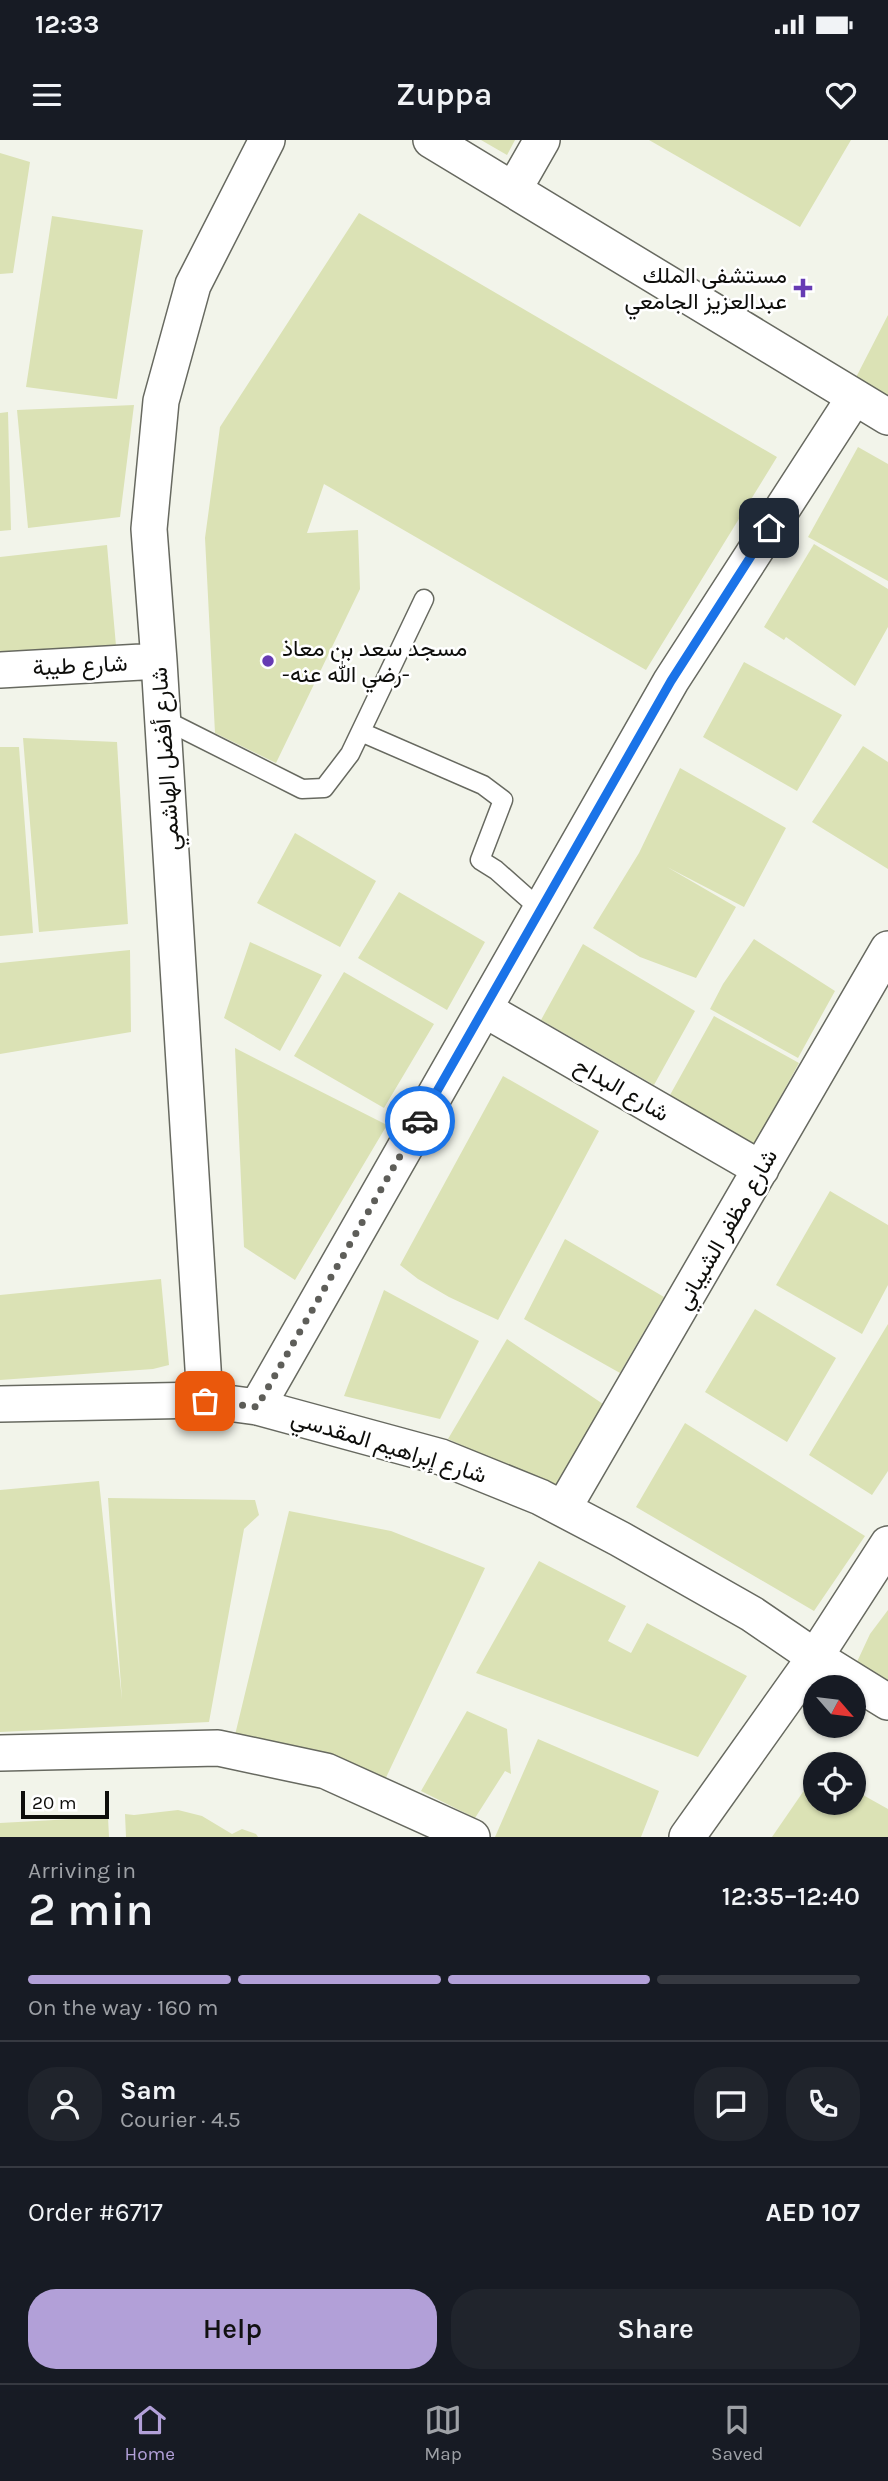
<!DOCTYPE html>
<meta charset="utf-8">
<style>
:root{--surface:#171b24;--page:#20242c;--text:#f1f3f6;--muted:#9ea1a6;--line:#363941;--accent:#b2a0d8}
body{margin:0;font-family:Karla,Vazirmatn,sans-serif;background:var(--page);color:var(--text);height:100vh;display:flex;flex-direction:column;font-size:26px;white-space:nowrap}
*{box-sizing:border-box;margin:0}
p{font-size:23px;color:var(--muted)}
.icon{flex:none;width:38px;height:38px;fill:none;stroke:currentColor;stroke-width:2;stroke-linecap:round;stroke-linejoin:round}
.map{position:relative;height:1697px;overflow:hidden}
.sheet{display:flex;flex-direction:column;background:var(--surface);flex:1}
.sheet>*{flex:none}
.needle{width:46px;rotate:118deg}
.buttons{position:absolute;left:803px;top:1535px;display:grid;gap:14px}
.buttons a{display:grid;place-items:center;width:63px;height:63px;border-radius:50%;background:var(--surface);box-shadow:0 2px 5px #0004;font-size:35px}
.scale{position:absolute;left:21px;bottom:18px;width:88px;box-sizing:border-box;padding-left:7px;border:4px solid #0e0e0b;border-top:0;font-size:19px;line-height:24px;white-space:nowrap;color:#0e0e0b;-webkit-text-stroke:5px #fff;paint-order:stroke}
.pin{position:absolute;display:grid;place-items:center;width:60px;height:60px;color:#fff;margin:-30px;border-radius:14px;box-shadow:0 4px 10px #0006}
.courier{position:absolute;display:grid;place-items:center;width:70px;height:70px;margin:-35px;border:5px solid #1a73e8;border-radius:50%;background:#fff;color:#222;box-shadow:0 2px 9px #0007}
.head em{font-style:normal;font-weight:600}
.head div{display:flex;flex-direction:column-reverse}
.head{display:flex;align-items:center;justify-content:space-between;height:119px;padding:0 28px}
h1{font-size:46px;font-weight:600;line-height:52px}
.bar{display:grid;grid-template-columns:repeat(4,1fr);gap:10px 7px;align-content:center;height:84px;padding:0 28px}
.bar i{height:9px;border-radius:5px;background:var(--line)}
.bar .active{background:var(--accent)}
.bar p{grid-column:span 4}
.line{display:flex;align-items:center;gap:18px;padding:0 28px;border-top:2px solid var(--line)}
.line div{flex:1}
.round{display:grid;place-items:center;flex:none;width:74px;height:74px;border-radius:28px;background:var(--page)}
.cta{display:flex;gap:14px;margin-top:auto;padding:14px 28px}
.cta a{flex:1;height:80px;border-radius:28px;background:var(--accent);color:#111;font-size:28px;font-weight:600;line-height:80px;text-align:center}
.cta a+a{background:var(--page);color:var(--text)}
.status{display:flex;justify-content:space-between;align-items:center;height:49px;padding:0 35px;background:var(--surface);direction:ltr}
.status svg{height:19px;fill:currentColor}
header{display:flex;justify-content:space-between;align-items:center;height:91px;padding:0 28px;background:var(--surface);font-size:32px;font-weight:600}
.dock{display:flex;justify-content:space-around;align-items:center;height:98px;border-top:2px solid var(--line);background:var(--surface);font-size:19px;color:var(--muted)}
.dock a{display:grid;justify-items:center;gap:4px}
.dock .active{color:var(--accent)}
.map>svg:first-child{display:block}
.building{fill:#dbe2b5}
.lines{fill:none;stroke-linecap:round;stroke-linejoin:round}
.lane-casing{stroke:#676960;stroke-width:21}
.street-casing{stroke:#676960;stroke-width:38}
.lane{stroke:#fff;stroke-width:18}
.street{stroke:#fff;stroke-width:35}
.done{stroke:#5e5e59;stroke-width:7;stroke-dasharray:0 12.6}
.route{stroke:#1a73e8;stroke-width:9}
.poi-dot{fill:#663bb3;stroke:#fff;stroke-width:2.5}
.labels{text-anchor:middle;stroke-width:5;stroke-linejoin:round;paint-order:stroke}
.poi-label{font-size:23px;fill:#0e0e0b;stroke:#fff;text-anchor:end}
.street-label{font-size:23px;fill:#0e0e0b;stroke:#fff}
</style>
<div class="status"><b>12:33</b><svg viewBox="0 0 49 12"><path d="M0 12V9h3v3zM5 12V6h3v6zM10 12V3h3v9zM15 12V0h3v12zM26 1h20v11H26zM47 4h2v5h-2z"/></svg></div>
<header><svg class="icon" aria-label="menu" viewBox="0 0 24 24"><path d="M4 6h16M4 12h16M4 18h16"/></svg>Zuppa<svg class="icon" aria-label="heart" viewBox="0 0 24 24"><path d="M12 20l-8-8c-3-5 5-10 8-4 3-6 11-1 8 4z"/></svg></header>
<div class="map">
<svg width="888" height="1697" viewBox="0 0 888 1697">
<rect width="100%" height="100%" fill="#f2f4ea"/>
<path class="building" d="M481 0H515L507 15Z
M649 0H851L800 87Z
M0 13 30 22 13 133 0 134Z
M359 73 777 317 646 530 324 344 307 393 358 390 360 449 276 623 215 593 205 398 220 287Z
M52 76 143 90 117 259 26 247Z
M888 175V272L849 251Z
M134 265 120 377 28 388 17 270Z
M8 272 11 390 0 391V273Z
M858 307 888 324V441L808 397Z
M814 404 888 449V487L855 546 786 497 784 500 764 487Z
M107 405 117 517 0 521V417Z
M744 522 842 575 797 651 703 597Z
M23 598 117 602 128 784 39 792Z
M863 606 888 622V729L812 682Z
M0 607H19L33 793 0 796Z
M680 628 786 688 744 767 667 727 736 767 696 838 640 817 593 788 639 713Z
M295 693 376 741 340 807 257 763Z
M399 752 485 802 447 870 358 818Z
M754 799 835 851 798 918 710 869 723 844Z
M250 802 322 835 280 911 224 878Z
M583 804 695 871 654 945 541 880Z
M130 810 131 892 0 914V823Z
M344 832 434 884 384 968 294 916Z
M714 876 799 923 754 1005 685 966 670 955Z
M235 908 387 985 295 1140 244 1107Z
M503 936 599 991 498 1180 449 1157 418 1139 400 1125Z
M830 1051 888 1085V1145L862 1194 776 1145Z
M565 1099 664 1157 620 1233 524 1179Z
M161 1139 169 1225 153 1229 0 1240V1155Z
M384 1150 479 1201 440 1279 344 1256Z
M755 1169 836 1218 787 1302 705 1252Z
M888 1184V1331L872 1355 809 1315Z
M507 1199 603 1264 557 1349 448 1299Z
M685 1283 865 1396 814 1471 636 1367Z
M99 1341 122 1560 108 1358 255 1360 259 1375 244 1389 209 1582 0 1592V1350Z
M289 1371 391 1391 485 1428 382 1646 235 1595Z
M539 1421 626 1466 608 1501 631 1513 647 1483 747 1536 698 1617 476 1533Z
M888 1470V1546L856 1524 870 1494Z
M467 1571 507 1589 511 1634 505 1631 475 1678 421 1651Z
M538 1599 659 1651 641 1697H495Z
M816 1633V1662H854V1650L888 1669V1697H772Z
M178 1670 202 1676 232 1694 242 1689 256 1694 258 1697H126L125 1674 134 1675Z
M108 1677 109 1697H0V1683Z"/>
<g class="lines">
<defs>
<path id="lane" d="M163 579 302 649 324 648 350 614 424 459
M361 592 483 645 503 660 480 720 496 730 540 769"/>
<path id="street" d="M431 0 888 277
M514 49 542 0
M0 530 159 521
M484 869 761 1029
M205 1260 159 521 149 389 161 261 193 145 267 0
M0 1264 205 1260 257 1267 441 1317 540 1357 620 1399 752 1474 815 1517 888 1562
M257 1267 671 541 854 258
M563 1369 888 809
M0 1613 218 1608 326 1631 472 1697
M687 1697 815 1517 888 1404"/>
</defs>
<use href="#lane" class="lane-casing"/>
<use href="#street" class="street-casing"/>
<use href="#lane" class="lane"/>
<use href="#street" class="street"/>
</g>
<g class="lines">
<path class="done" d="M205 1261 257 1267 420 981"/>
<path class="route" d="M420 981 671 541 769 388"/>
</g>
<g class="poi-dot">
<path d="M799.5 137.5h7v7h7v7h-7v7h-7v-7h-7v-7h7z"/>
<circle cx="268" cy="521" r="7"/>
</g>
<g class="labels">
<g class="poi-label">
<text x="787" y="143">مستشفى الملك<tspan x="787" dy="26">عبدالعزيز الجامعي</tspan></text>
<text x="282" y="516" text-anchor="start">مسجد سعد بن معاذ<tspan x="282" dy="26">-رضي الله عنه-</tspan></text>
</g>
<g class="street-label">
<text transform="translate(80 525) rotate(-3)" y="8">شارع طيبة</text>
<text transform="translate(165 619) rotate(-94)" y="8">شارع أفضل الهاشمي</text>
<text transform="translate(622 949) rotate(30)" y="8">شارع البداح</text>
<text transform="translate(726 1089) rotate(-60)" y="8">شارع مظفر الشيباني</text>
<text transform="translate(389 1306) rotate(17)" y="8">شارع إبراهيم المقدسي</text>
</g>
</g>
</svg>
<div class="buttons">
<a><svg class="needle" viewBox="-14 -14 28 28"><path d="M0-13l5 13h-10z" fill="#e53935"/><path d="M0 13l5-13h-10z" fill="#9ea1a6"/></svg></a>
<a><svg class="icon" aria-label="locate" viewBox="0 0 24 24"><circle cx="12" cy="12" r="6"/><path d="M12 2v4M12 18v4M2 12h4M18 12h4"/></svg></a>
</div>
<div class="scale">20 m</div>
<div class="pin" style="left:205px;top:1261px;background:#ea580c"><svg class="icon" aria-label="bag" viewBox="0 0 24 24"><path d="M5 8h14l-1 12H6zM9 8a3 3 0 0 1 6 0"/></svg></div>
<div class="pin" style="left:769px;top:388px;background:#1f2937"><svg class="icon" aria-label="home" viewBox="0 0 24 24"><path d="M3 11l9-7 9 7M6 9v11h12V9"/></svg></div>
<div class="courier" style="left:420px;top:981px"><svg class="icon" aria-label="car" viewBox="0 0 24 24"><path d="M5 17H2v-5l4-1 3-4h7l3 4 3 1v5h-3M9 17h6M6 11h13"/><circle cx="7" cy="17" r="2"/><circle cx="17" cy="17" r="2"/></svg></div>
</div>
<section class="sheet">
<div class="head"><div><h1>2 min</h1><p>Arriving in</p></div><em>12:35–12:40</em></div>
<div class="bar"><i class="active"></i><i class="active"></i><i class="active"></i><i></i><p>On the way · 160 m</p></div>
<div class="line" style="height:126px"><a class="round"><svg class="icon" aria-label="person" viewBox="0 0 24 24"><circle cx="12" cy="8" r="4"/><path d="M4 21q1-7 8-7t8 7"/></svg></a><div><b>Sam</b><p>Courier · 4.5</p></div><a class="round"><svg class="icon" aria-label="chat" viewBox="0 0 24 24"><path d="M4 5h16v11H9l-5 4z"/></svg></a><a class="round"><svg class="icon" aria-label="phone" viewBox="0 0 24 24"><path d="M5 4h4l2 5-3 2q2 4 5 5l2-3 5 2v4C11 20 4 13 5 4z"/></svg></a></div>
<div class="line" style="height:91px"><div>Order #6717</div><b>AED 107</b></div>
<div class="cta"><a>Help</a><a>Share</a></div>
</section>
<nav class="dock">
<a class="active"><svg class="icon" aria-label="home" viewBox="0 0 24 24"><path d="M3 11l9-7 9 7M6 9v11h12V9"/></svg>Home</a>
<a><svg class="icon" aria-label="map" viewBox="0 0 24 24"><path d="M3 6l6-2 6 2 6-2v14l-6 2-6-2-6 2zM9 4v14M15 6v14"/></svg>Map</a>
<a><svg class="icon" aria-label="saved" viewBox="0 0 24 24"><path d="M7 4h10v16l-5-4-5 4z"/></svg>Saved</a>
</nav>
